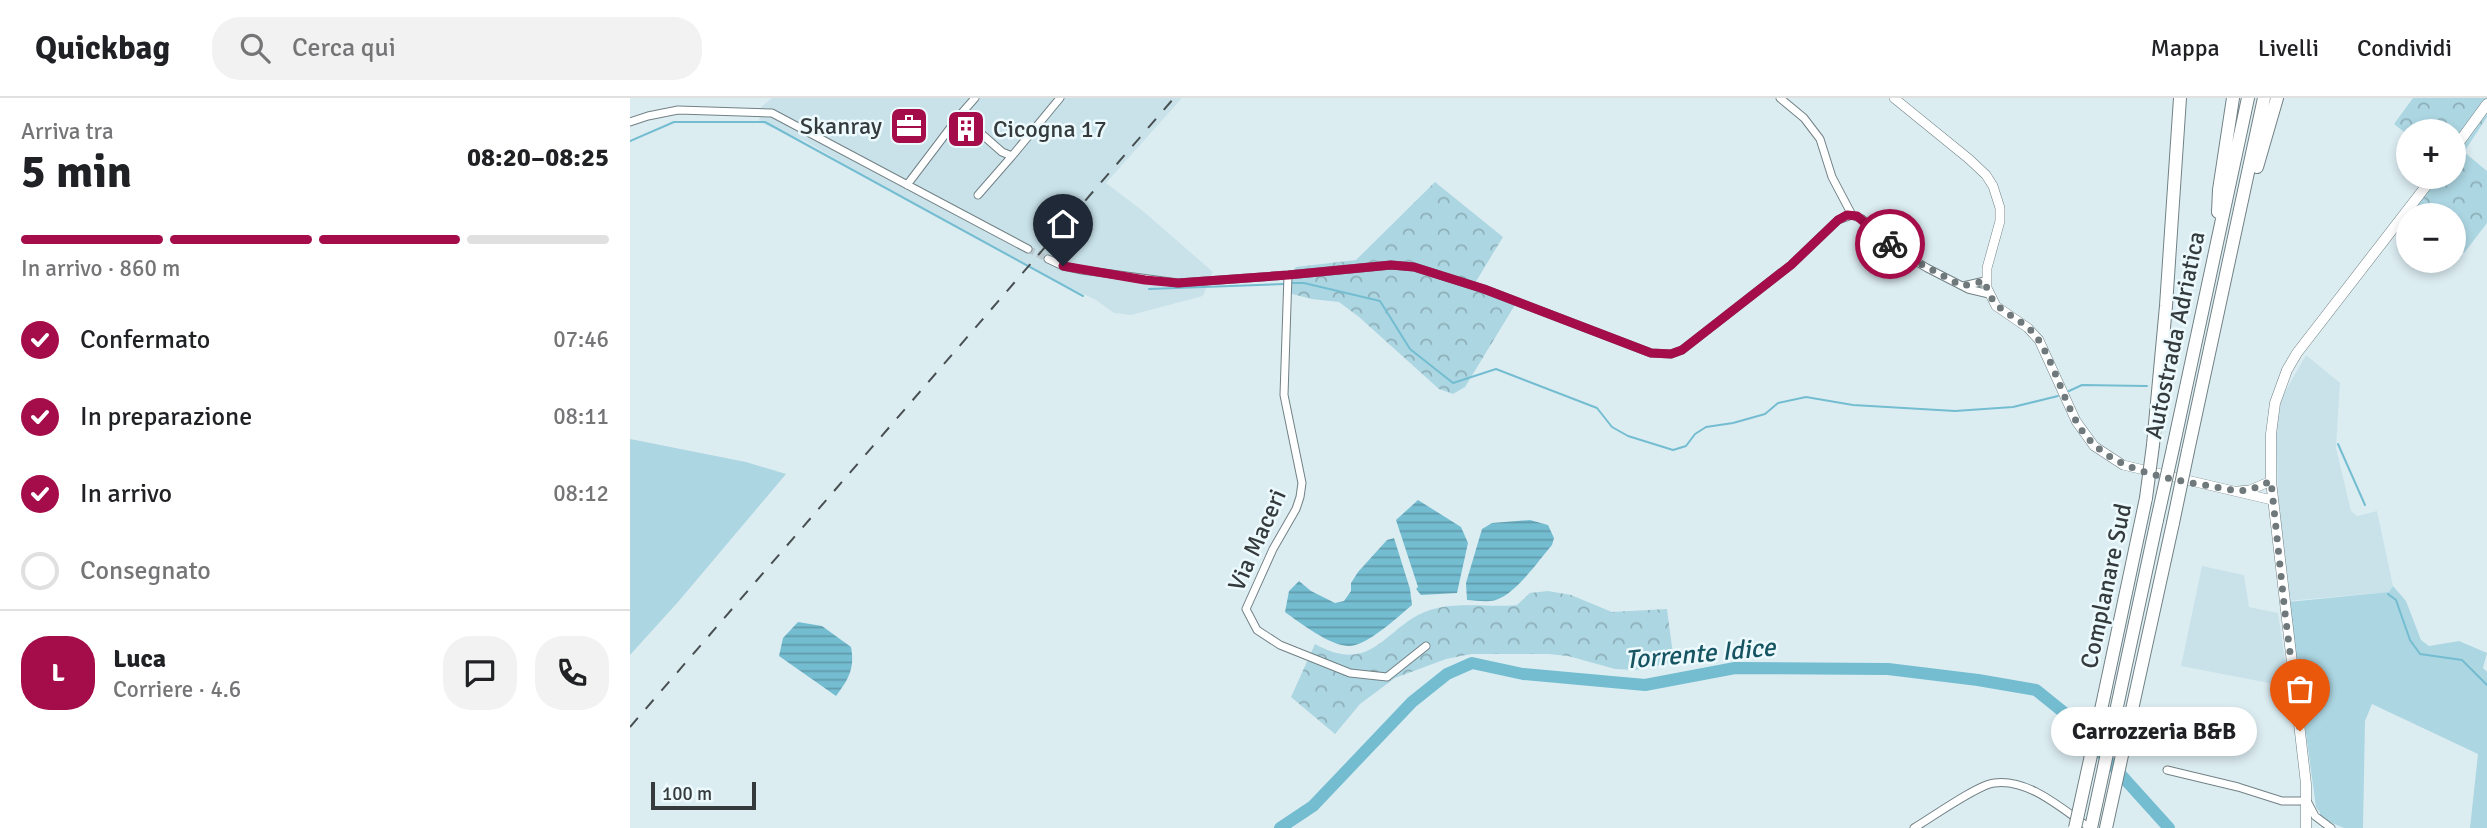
<!DOCTYPE html>
<html lang="it">
<meta charset="utf-8">
<style>
:root{--surface:#fff;--page:#f2f2f2;--text:#202124;--muted:#757577;--line:#e0e0e0;--accent:#a40d49}
body{margin:0;font-family:Signika,sans-serif;background:var(--page);color:var(--text);height:100vh;display:flex;flex-direction:column;font-size:26px;white-space:nowrap}
*{box-sizing:border-box;margin:0}
p{font-size:23px;color:var(--muted)}
.icon{flex:none;width:38px;height:38px;fill:none;stroke:currentColor;stroke-width:2;stroke-linecap:round;stroke-linejoin:round}
.map{position:relative;flex:1;overflow:hidden}
.panel{display:flex;flex-direction:column;background:var(--surface);width:630px}
.panel>*{flex:none}
.buttons{position:absolute;left:1766px;top:21px;display:grid;gap:14px}
.buttons a{display:grid;place-items:center;width:70px;height:70px;border-radius:50%;background:var(--surface);box-shadow:0 4px 10px #0003;font-size:35px}
.scale{position:absolute;left:21px;bottom:18px;width:105px;box-sizing:border-box;padding-left:7px;border:4px solid #353b3d;border-top:0;font-size:19px;line-height:24px;white-space:nowrap;color:#353b3d;-webkit-text-stroke:5px #ecfafe;paint-order:stroke}
.pin{position:absolute;display:grid;place-items:center;width:60px;height:60px;color:#fff;margin:-72px -30px;border-radius:50% 50% 50% 0;rotate:-45deg;box-shadow:0 0 7px #0007}
.pin .icon{rotate:45deg}
.courier{position:absolute;display:grid;place-items:center;width:70px;height:70px;margin:-35px;border:5px solid #a40d49;border-radius:50%;background:#fff;color:#222;box-shadow:0 2px 9px #0007}
.bubble{position:absolute;height:49px;border-radius:24px;background:var(--surface);box-shadow:0 4px 10px #0003;font-size:23px;font-weight:700;line-height:49px;text-align:center}
.overview em{font-style:normal;font-weight:700}
.overview div{display:flex;flex-direction:column-reverse}
.overview{display:flex;align-items:center;justify-content:space-between;height:119px;padding:0 21px}
h1{font-size:46px;font-weight:700;line-height:52px}
.bar{display:grid;grid-template-columns:repeat(4,1fr);gap:10px 7px;align-content:center;height:84px;padding:0 21px}
.bar i{height:9px;border-radius:5px;background:var(--line)}
.bar .selected{background:var(--accent)}
.bar p{grid-column:span 4}
.line{display:flex;align-items:center;gap:18px;padding:0 21px;border-top:2px solid var(--line)}
.line div{flex:1}
.round{display:grid;place-items:center;flex:none;width:74px;height:74px;border-radius:28px;background:var(--page)}
ol{padding:0 21px;list-style:none}
li{display:flex;align-items:center;gap:21px;height:77px}
li p{margin-inline-start:auto}
li .icon{padding:7px;border-radius:50%;background:var(--accent);color:#fff;stroke-width:4}
li:last-child{color:var(--muted)}
li i{width:38px;height:38px;border:4px solid var(--line);border-radius:50%}
header{display:flex;align-items:center;gap:42px;box-sizing:border-box;height:98px;padding:0 35px;background:var(--surface);border-bottom:2px solid var(--line)}
header strong{font-size:33px}
nav{display:flex;gap:38px;margin-inline-start:auto;font-size:24px}
.search{width:490px;height:63px;background:var(--page);display:flex;align-items:center;gap:18px;box-sizing:border-box;padding:0 24px;border-radius:28px;color:var(--muted);font-size:26px}
main{display:flex;flex:1;min-height:0}
.map>svg:first-child{display:block}
.built{fill:#c9e2ea}
.green{fill:#acd6e2}
.park{fill:url(#park-crowns)}
.water{fill:url(#water-rules)}
.lines{fill:none;stroke-linecap:round;stroke-linejoin:round}
.stream{stroke:#74bdd1;stroke-width:2}
.river{stroke:#74bdd1;stroke-width:12}
.minor-tunnel{stroke:#bbc9ce;stroke-width:7;stroke-dasharray:7 3.5;stroke-linecap:butt}
.minor-casing{stroke:#718185;stroke-width:9}
.tertiary-casing{stroke:#718185;stroke-width:10}
.secondary-casing{stroke:#718185;stroke-width:11}
.trunk-casing{stroke:#718185;stroke-width:14}
.motorway-casing{stroke:#718185;stroke-width:14}
.minor{stroke:#fff;stroke-width:7}
.tertiary{stroke:#fff;stroke-width:9}
.secondary{stroke:#fff;stroke-width:10}
.trunk{stroke:#fff;stroke-width:12}
.motorway{stroke:#fff;stroke-width:12}
.rail{stroke:#484f51;stroke-width:2;stroke-dasharray:12 12;stroke-linecap:butt}
.trunk-bridge-casing{stroke:#718185;stroke-width:14;stroke-linecap:butt}
.motorway-bridge-casing{stroke:#718185;stroke-width:14;stroke-linecap:butt}
.trunk-bridge{stroke:#fff;stroke-width:12}
.motorway-bridge{stroke:#fff;stroke-width:12}
.done{stroke:#6f797c;stroke-width:7;stroke-dasharray:0 12.6}
.route{stroke:#a40d49;stroke-width:9}
.labels{text-anchor:middle;stroke-width:5;stroke-linejoin:round;paint-order:stroke}
.poi-label{font-size:24px;fill:#353b3d;stroke:#ecfafe;text-anchor:end}
.street-label{font-size:24px;fill:#353b3d;stroke:#ecfafe}
.water-label{font-size:26px;font-style:italic;fill:#165462;stroke:#ecfafe}
</style>
<header>
<strong>Quickbag</strong>
<div class="search"><svg class="icon" aria-label="search" viewBox="0 0 24 24"><circle cx="10" cy="10" r="6"/><path d="M15 15l6 6"/></svg>Cerca qui</div>
<nav><a>Mappa</a><a>Livelli</a><a>Condividi</a></nav>
</header>
<main>
<section class="panel">
<div class="overview"><div><h1>5 min</h1><p>Arriva tra</p></div><em>08:20–08:25</em></div>
<div class="bar"><i class="selected"></i><i class="selected"></i><i class="selected"></i><i></i><p>In arrivo · 860 m</p></div>
<ol>
<li><svg class="icon" aria-label="check" viewBox="0 0 24 24"><path d="M5 12l5 5 9-10"/></svg>Confermato<p>07:46</p></li>
<li><svg class="icon" aria-label="check" viewBox="0 0 24 24"><path d="M5 12l5 5 9-10"/></svg>In preparazione<p>08:11</p></li>
<li><svg class="icon" aria-label="check" viewBox="0 0 24 24"><path d="M5 12l5 5 9-10"/></svg>In arrivo<p>08:12</p></li>
<li><i></i>Consegnato</li>
</ol>
<div class="line" style="height:126px"><b class="round" style="background:var(--accent);color:#fff">L</b><div><b>Luca</b><p>Corriere · 4.6</p></div><a class="round"><svg class="icon" aria-label="chat" viewBox="0 0 24 24"><path d="M4 5h16v11H9l-5 4z"/></svg></a><a class="round"><svg class="icon" aria-label="phone" viewBox="0 0 24 24"><path d="M5 4h4l2 5-3 2q2 4 5 5l2-3 5 2v4C11 20 4 13 5 4z"/></svg></a></div>
</section>
<div class="map">
<svg width="1857" height="730" viewBox="0 0 1857 730">
<defs>
<pattern id="park-crowns" width="20" height="18" patternUnits="userSpaceOnUse" patternTransform="scale(1.75)"><rect width="20" height="18" fill="#acd6e2"/><path d="M2 6a3 3 0 1 1 6 0M12 15a3 3 0 1 1 6 0" fill="none" stroke="#8dafb8"/></pattern>
<pattern id="water-rules" width="6" height="5" patternUnits="userSpaceOnUse" patternTransform="scale(1.75)"><rect width="6" height="5" fill="#74bdd1"/><path d="M0 2.5h6" fill="none" stroke="#609bab"/></pattern>
</defs>
<rect width="100%" height="100%" fill="#dcedf2"/>
<path class="built" d="M142 0H552L476 85 513 113 583 174 573 198 501 217 484 215 466 202 401 171 275 102 177 44 129 24 131 9Z
M1676 257 1710 285 1706 350 1721 413 1727 418 1747 413 1763 488 1760 494 1658 503 1648 392 1646 330 1652 299Z
M1572 468 1614 477 1619 509 1648 515 1659 589 1551 568Z"/>
<path class="green" d="M0 341 116 364 156 376 48 504 0 557Z
M1763 488 1776 503 1791 542 1799 548 1829 543 1857 555 1853 570 1857 574V730H1840L1848 656 1742 606 1735 623 1733 730H1714L1690 720V714L1686 709 1658 504 1759 494Z"/>
<path class="park" d="M1783 0H1857V19L1834 54 1857 73V125L1834 155 1824 145V117H1794L1780 106 1800 79H1824V33H1778V37L1764 26Z
M805 84 873 139 845 185 888 202 835 289 823 296 809 291 729 219 709 204 682 201 658 195 657 181 666 169 726 162Z
M918 493 941 497 982 514 1037 511 1044 564 1006 572 985 571 938 558 918 556H841L816 561 765 580 730 606 705 636 661 599 685 546C744 579 756 526 800 512 827 503 860 510 887 507L900 495Z"/>
<path class="water" d="M788 402 831 429 838 445 827 495 791 497 786 491 788 489 766 422Z
M900 422 918 427 924 440 922 447C908 463 882 502 860 503 852 504 844 502 837 502L836 485 852 431 862 425Z
M764 440 780 491 782 507C769 518 736 549 718 548 699 547 670 525 655 514L659 493 669 483 681 493 705 505 714 503 721 493V485L728 474 757 442Z
M168 524 192 528 221 549C225 570 219 581 206 598L149 558 153 540Z"/>
<g class="lines">
<path class="stream" d="M0 43 44 24H135L453 198
M660 185H674L750 203 780 251 823 285 866 271 967 310 982 329 998 338 1043 352 1056 348 1065 336 1076 329 1103 325 1135 316 1148 305 1176 299 1223 307 1325 313 1383 309 1428 298
M519 191 654 186
M1439 293 1452 287 1517 288
M1708 346 1735 407
M1758 496 1766 502 1780 542 1790 556 1832 562 1857 587"/>
<path class="river" d="M650 730 683 708 782 604 817 576 842 565 893 576 1015 587 1105 570 1258 571 1348 582 1406 592 1437 617 1539 730"/>
<path class="minor-tunnel" d="M398 151 418 161"/>
<defs>
<path id="minor" d="M1150 0 1174 20 1190 41 1202 79 1222 117 1232 121 1269 153 1297 170 1338 191 1359 196
M330 17 372 54 382 58 430 0
M0 24 18 18 48 12 142 15 398 151
M277 87 330 17 345 0
M348 97 382 58
M418 161 433 168 452 172 548 185 658 177 761 167 784 169 854 191 1021 255 1041 256 1052 252 1161 167 1208 122 1222 117
M658 177 654 297 672 385 670 399 666 411 643 451 616 511 627 532 650 547 720 575 757 579 796 548
M1333 188 1355 183
M1537 672 1608 689 1652 703H1677L1685 718 1701 730
M1284 730C1301 720 1347 687 1364 685 1399 680 1433 712 1460 730"/>
<path id="tertiary" d="M1264 0 1339 61 1356 77 1363 88 1370 110V123L1357 170V190L1366 208 1398 230 1409 242 1446 323 1464 348 1493 367 1642 402
M1608 393 1620 392 1641 383"/>
<path id="secondary" d="M1824 51 1857 6
M1676 730V686L1641 383V336L1645 305 1657 272 1667 255 1803 79"/>
<path id="trunk" d="M1523 347 1536 208 1550 0
M1474 598 1516 400"/>
<path id="motorway" d="M1627 69 1647 0
M1588 114 1589 92 1603 0
M1543 350 1618 0
M1558 353 1634 0
M1461 730 1527 422
M1476 730 1543 425"/>
</defs>
<use href="#minor" class="minor-casing"/>
<use href="#tertiary" class="tertiary-casing"/>
<use href="#secondary" class="secondary-casing"/>
<use href="#trunk" class="trunk-casing"/>
<use href="#motorway" class="motorway-casing"/>
<use href="#minor" class="minor"/>
<use href="#tertiary" class="tertiary"/>
<use href="#secondary" class="secondary"/>
<use href="#trunk" class="trunk"/>
<use href="#motorway" class="motorway"/>
<path class="rail" d="M0 629 544 0"/>
<defs>
<path id="trunk-bridge" d="M1516 400 1523 347
M1445 730 1474 598"/>
<path id="motorway-bridge" d="M1527 422 1543 350
M1543 425 1558 353"/>
</defs>
<use href="#trunk-bridge" class="trunk-bridge-casing"/>
<use href="#motorway-bridge" class="motorway-bridge-casing"/>
<use href="#trunk-bridge" class="trunk-bridge"/>
<use href="#motorway-bridge" class="motorway-bridge"/>
</g>
<g class="lines">
<path class="done" d="M1260 146 1278 159 1332 188 1355 183C1362 218 1392 216 1408 241 1424 266 1432 297 1446 323 1476 379 1550 381 1606 393L1620 392 1641 383 1655 515 1670 633"/>
<path class="route" d="M433 168 515 182 548 185 658 177 761 167 784 169 854 191 1021 255 1041 256 1052 252 1161 167 1208 122 1217 117 1227 118 1260 146"/>
</g>
<defs>
<symbol id="office-square" viewBox="-11 -11 22 22"><rect x="-9" y="-9" width="18" height="18" rx="4" fill="#a40d49" stroke="#ecfafe"/><path d="M-6-3h4V-5.5h4V-3h4V5H-6ZM-1-4.5V-3h2v-1.5ZM-6 0V1H6V0Z" fill="#fff"/></symbol>
<symbol id="building-square" viewBox="-11 -11 22 22"><rect x="-9" y="-9" width="18" height="18" rx="4" fill="#a40d49" stroke="#ecfafe"/><path d="M-4-6H4V6H1V3H-1V6H-4ZM-2.5-4.3h1.7v1.8h-1.7ZM.8-4.3h1.7v1.8H.8ZM-2.5-1h1.7V.8h-1.7ZM.8-1h1.7V.8H.8Z" fill="#fff"/></symbol>
</defs>
<g fill-rule="evenodd">
<use href="#office-square" x="257" y="6" width="44" height="44"/>
<use href="#building-square" x="314" y="9" width="44" height="44"/>
</g>
<g class="labels">
<g class="poi-label">
<text x="252" y="36">Skanray</text>
<text x="363" y="39" text-anchor="start">Cicogna 17</text>
</g>
<g class="street-label">
<text transform="translate(1545 237) rotate(-78)" y="8">Autostrada Adriatica</text>
<text transform="translate(627 442) rotate(-66)" y="8">Via Maceri</text>
<text transform="translate(1476 488) rotate(-78)" y="8">Complanare Sud</text>
</g>
<g class="water-label">
<text transform="translate(1070 555) rotate(-5)" y="9">Torrente Idice</text>
</g>
</g>
</svg>
<div class="buttons">
<a>+</a>
<a>−</a>
</div>
<div class="scale">100 m</div>
<div class="pin" style="left:1670px;top:633px;background:#ea580c"><svg class="icon" aria-label="bag" viewBox="0 0 24 24"><path d="M5 8h14l-1 12H6zM9 8a3 3 0 0 1 6 0"/></svg></div>
<div class="pin" style="left:433px;top:168px;background:#1f2937"><svg class="icon" aria-label="home" viewBox="0 0 24 24"><path d="M3 11l9-7 9 7M6 9v11h12V9"/></svg></div>
<div class="courier" style="left:1260px;top:146px"><svg class="icon" aria-label="bike" viewBox="0 0 24 24"><circle cx="6" cy="16" r="4"/><circle cx="18" cy="16" r="4"/><path d="M6 16l4-8h5l3 8M10 8l3 8H6M13 5h3"/></svg></div>
<div class="bubble" style="left:1421px;top:609px;width:206px">Carrozzeria B&amp;B</div>
</div>
</main>
